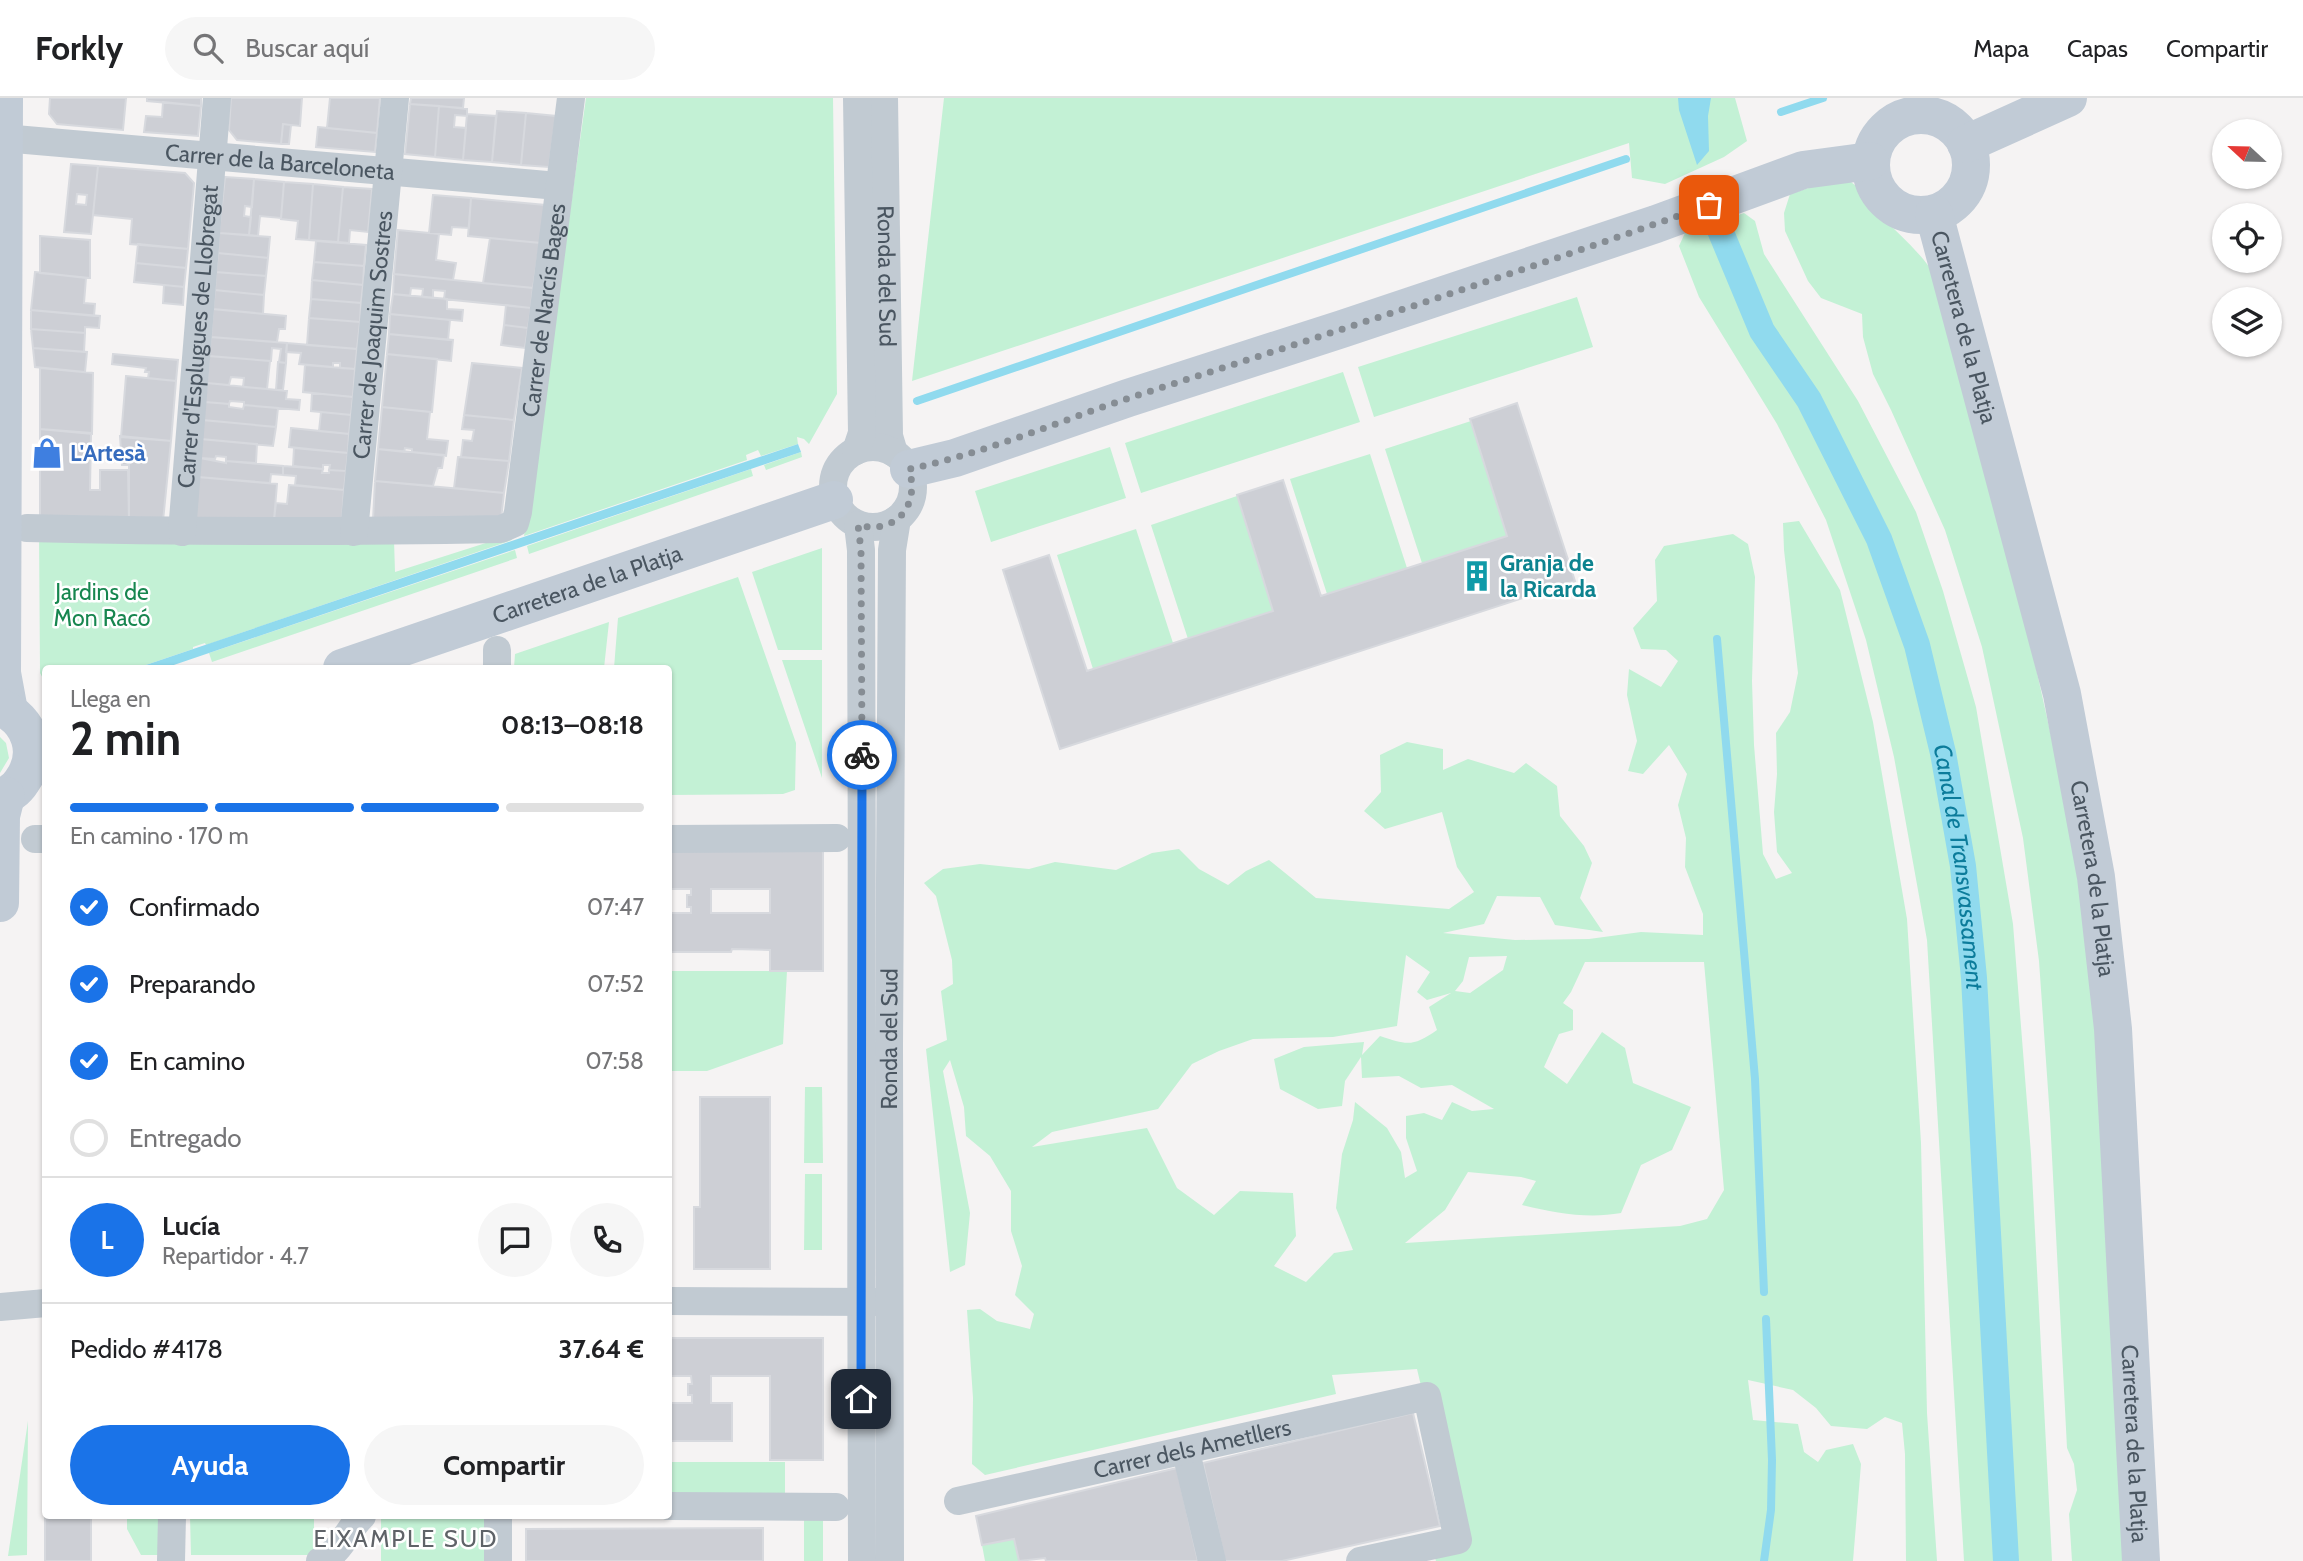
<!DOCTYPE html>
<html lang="es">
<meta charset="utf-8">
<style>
:root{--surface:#fff;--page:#f6f6f6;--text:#202124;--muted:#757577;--line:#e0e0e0;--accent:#1a73e8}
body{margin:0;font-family:Cabin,sans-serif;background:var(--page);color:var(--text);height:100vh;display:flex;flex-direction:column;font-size:26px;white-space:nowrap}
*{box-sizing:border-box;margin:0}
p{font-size:23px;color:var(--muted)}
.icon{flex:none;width:38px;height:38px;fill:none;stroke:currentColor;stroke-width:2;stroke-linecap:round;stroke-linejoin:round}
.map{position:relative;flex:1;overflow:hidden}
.sheet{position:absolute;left:42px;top:567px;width:630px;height:854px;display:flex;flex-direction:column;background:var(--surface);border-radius:7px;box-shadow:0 2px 5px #0004}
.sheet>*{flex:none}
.needle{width:46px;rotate:292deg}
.fabs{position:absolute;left:2212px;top:21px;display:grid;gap:14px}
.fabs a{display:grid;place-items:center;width:70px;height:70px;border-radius:50%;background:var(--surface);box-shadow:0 2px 5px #0004;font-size:35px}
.pin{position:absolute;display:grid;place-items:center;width:60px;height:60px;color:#fff;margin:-30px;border-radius:14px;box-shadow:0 4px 10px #0006}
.courier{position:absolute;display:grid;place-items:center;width:70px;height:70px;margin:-35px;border:5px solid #1a73e8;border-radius:50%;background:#fff;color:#222;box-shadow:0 2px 9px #0007}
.overview em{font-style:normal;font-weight:700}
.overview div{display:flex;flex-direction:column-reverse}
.overview{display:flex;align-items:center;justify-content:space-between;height:119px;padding:0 28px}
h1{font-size:46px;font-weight:700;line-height:52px}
.bar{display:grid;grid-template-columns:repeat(4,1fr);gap:10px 7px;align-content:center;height:84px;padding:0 28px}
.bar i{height:9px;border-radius:5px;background:var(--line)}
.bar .on{background:var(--accent)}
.bar p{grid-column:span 4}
.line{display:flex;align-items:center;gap:18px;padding:0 28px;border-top:2px solid var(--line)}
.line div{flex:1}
.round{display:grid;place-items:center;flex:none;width:74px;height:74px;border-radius:37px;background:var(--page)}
ol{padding:0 28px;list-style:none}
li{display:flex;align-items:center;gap:21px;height:77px}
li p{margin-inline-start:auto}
li .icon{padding:7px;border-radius:50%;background:var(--accent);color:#fff;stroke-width:4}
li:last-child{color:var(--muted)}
li i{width:38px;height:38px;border:4px solid var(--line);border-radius:50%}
.button{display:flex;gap:14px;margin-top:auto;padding:14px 28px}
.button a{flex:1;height:80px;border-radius:42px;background:var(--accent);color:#fff;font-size:28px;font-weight:700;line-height:80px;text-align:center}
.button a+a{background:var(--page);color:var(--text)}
header{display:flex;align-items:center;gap:42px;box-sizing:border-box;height:98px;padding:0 35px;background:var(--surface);border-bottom:2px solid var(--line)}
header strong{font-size:33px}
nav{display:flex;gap:38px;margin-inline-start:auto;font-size:24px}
.search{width:490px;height:63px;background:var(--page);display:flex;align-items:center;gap:18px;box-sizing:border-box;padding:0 24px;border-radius:38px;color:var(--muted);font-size:26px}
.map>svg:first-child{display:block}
.green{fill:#c3f1d5;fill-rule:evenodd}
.water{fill:#90daee}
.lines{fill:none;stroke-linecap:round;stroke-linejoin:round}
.stream{stroke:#90daee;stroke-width:8}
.canal{stroke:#90daee;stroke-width:26}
.building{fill:#cdcfd5;stroke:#d7d9de;stroke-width:2;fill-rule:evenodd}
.street{stroke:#c1cad2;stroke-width:28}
.secondary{stroke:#c1cbd6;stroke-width:38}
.done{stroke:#868d94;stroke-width:7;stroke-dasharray:0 12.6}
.route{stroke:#1a73e8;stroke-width:9}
.labels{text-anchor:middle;stroke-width:5;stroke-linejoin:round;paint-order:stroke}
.street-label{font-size:23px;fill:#4a5661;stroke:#fff}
.shop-label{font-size:23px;font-weight:bold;fill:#366cbe;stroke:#fff;text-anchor:start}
.culture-label{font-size:23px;font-weight:bold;fill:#0d838f;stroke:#fff;text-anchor:start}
.park-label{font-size:23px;fill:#17864f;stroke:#fff}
.water-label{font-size:24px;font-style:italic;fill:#0c7c9b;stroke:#fff}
.neighbourhood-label{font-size:24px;letter-spacing:2px;fill:#5f6368;stroke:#fff}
</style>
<header>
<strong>Forkly</strong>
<div class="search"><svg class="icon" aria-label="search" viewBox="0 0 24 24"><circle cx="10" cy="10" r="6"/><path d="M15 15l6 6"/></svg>Buscar aquí</div>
<nav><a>Mapa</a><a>Capas</a><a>Compartir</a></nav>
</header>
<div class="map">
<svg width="2303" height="1463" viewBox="0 0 2303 1463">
<rect width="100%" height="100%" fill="#f5f3f3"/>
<path class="green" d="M586 0H833L837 296 809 346 804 341 797 339 798 346 761 358 758 352 746 357 747 362 524 438Z
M944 0H1735L1747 43 1724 59 1665 86 1632 80 1629 45 912 283Z
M1843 79C1862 89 1863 100 1877 114 1898 136 1920 153 1936 179L2007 440 2060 678 2091 858 2126 1463H2072L2069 1416 2077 1392 2074 1366 2067 1350 2050 1020 2039 863 2023 740 1982 549 1945 432 1891 312 1873 276 1863 239 1862 216 1821 200 1808 183 1785 133 1784 115 1790 96Z
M1744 115 1755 123 1764 156 1858 303 1916 414 1943 493 1976 609 2013 826 2031 1056 2052 1463H1964L1927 842 1894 659 1866 542 1826 422 1777 326 1699 199 1679 148 1685 135Z
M1577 199 1593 249 1374 319 1358 269Z
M1343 274 1360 324 1141 395 1125 345Z
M1471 323 1507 438 1422 465 1385 351Z
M1110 349 1126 400 991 444 975 393Z
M801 354 802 359 766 372 764 367Z
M1370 356 1407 470 1327 496 1290 381Z
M751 371 753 378 529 456 527 448Z
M1237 398 1273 513 1188 541 1151 427Z
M1799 423 1840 492 1873 624 1907 821 1921 1045 1927 1315 1937 1463H1906L1905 1356 1902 1325 1885 1319 1867 1331 1831 1328 1816 1310 1793 1292 1748 1282 1753 1322 1798 1326 1804 1354 1818 1364 1826 1352 1853 1346 1861 1366 1853 1463H1436L1435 1460 1460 1454 1417 1271 1332 1277 1336 1296 985 1377 972 1366 973 1300 967 1212 980 1211 997 1223 1030 1231 1034 1216 1015 1197 1022 1168 1011 1133V1093L990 1058 966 1038 964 1009 950 962 943 973 970 1115 965 1167 950 1174 926 951 947 942 941 893 953 886 952 862 936 798 924 785 943 771 980 766 1029 771 1055 764 1116 772 1152 755 1179 751 1199 771 1228 787 1246 773 1269 762 1316 800 1449 811 1474 794 1457 769 1442 714 1385 731 1364 713 1381 694 1380 657 1407 644 1443 651V672L1468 661 1514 675 1526 665 1557 688 1560 718 1584 748 1592 765 1580 800 1603 834 1555 827 1540 799 1497 798 1484 826 1443 835 1515 842 1589 841 1641 834 1703 837V816L1685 769 1686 740 1678 707 1687 676 1669 647 1643 676 1628 673 1637 643 1627 597 1629 571 1661 589 1678 563 1666 552 1641 551 1633 530 1657 503 1655 462 1664 448 1733 436 1748 446 1755 479 1752 583 1754 647 1763 756 1776 781 1792 775 1777 754 1774 714 1777 676 1776 635 1790 614 1798 575 1784 452 1783 425ZM1406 857 1430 874 1417 894 1427 902 1451 895 1429 909 1437 932C1413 949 1407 947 1380 938L1362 957 1364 944 1304 949 1274 961 1280 991 1318 1011 1342 1008 1345 983 1361 959 1362 980 1399 978 1421 990 1452 987 1494 1011 1472 1013 1452 1004 1442 1022 1424 1015 1406 1018V1040L1417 1073 1405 1080 1401 1054 1387 1030 1355 1004 1353 1022 1342 1056 1336 1110 1353 1152 1334 1155 1306 1184 1274 1168 1296 1138 1293 1095 1240 1093 1214 1117 1177 1090 1147 1030 1032 1049 1052 1034 1158 1011 1192 966 1219 953 1253 941 1333 939 1397 928ZM1507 858 1503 872 1470 895 1455 893 1463 883 1469 859ZM1585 864H1704L1724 1092 1707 1121 1680 1128 1405 1145 1445 1112 1468 1074 1521 1079 1536 1083 1522 1107C1554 1115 1588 1121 1621 1115L1641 1067 1672 1052 1691 1009 1633 985 1625 950 1602 934 1567 986 1544 969 1559 936 1573 932V912L1563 905 1571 894Z
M1136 431 1173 545 1093 571 1057 457Z
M39 433 394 442 395 474 511 437 512 442 206 547 205 545 193 549V551L137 570H46L45 584 40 575Z
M822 450V552H778L752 474Z
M515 452 517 460 212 564 209 555Z
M738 479 796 645 795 692 783 696 669 697 668 570H614L618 520Z
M609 524 604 570H514L515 556Z
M782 562H822V680Z
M0 639 6 645 9 660 0 675Z
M669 873H787L783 946 707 973H669Z
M805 989H822L823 1065H804Z
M805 1076H822V1152H804Z
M28 1323 27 1457 8 1458Z
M668 1364H785V1395H669Z
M127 1418H159V1457H141L127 1431Z
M190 1418H314V1457H191Z
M381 1419H484V1463H381Z
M804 1420H823V1463H804Z
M1014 1441 1019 1463H985L982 1447Z"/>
<path class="water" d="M1678 0H1711L1708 18 1709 53 1697 67 1679 12Z
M798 346 801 354 165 570H137Z"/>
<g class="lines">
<path class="stream" d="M1781 14 1823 0
M917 303 1626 61
M1717 541 1755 981 1764 1194
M1764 1463 1771 1412 1772 1362 1766 1221"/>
<path class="canal" id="s1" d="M1717 125 1762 233 1809 302 1879 441 1917 547 1943 655 1963 768 1974 880 2006 1463"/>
</g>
<path class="building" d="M50 0H126L123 32 57 26 49 16Z
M147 0H201V8L147 3Z
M231 0H302L300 28 283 26 281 46 237 42 229 32Z
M330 0H380L377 35 327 30Z
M411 0H464L463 10 410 6Z
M163 4 201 8 198 38 144 34 146 18 162 19Z
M410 6 439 8 435 59 405 56Z
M439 8 467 11V18L455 17 454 29 466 30 463 62 435 59Z
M497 13 526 15 521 67 492 64Z
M526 15 556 18 549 69 521 67Z
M467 16 496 18 492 64 463 62Z
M283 26 291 27 289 46H281Z
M318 29 377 35 375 54 316 49Z
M71 66 98 68 91 136 64 134ZM77 96 87 97 86 107 76 106Z
M98 68 185 75 194 85 188 151 130 146 132 121 93 117Z
M225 79 254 81 252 109 245 108 244 118 251 119 249 137 219 135Z
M254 81 284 84 281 120 260 118 258 138 249 137Z
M284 84 313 86 309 142 296 141 298 123 281 121Z
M313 86 343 89 338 144 309 142Z
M343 89 372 91 368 134 350 132 349 145 338 144Z
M433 97 471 100 469 130 452 129 451 137 429 135Z
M471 100 545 107 540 145 468 138Z
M398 132 439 136 436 162 456 165 453 182 394 176Z
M219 135 270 139 268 160 218 155Z
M40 138 90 142V180L40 175Z
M490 140 540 145 533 190 483 185Z
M316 143 366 147 364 168 314 164Z
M138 146 188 151 186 170 136 165Z
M218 155 268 160 266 178 216 174Z
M314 164 364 168 363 187 312 182Z
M136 165 186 170 184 189 134 184Z
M35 174 86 180 84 205 95 206 94 218 31 212Z
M216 174 266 178 264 197 215 192Z
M394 176 533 190 531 210 444 201 445 193 433 192V200L422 199 423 191 411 190 410 198 393 196Z
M312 182 363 187 361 205 311 201Z
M164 187 184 189 183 207 163 205Z
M215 192 264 197 263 216 213 211Z
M393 196 447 201V211L463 212 462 223 390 216Z
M311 201 361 205 360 224 309 220Z
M506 207 531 210 528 230 504 227Z
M213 211 286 218 285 231H279L277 244 211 239Z
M31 212 100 218 99 230 85 229V235L31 231Z
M390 216 450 222 448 242 389 236Z
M309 220 360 224 357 251 307 247Z
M504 227 528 230 525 250 501 247Z
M31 231 85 235 84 254 33 250Z
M389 236 453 242 451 263 387 256Z
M211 239 287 245 286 265 279 264 281 251 272 250 271 263 209 258Z
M287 245 357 251 355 271 340 270V265H333V269L299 266 301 255 286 254Z
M33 250 87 254 85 274 35 269Z
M113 256 178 262 176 283 148 280 149 274H145L146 270 112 266Z
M387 256 437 261 432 314 382 309Z
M209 258 270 263 267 291 243 289 244 280 231 279 229 287 207 285Z
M278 264 286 265 283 292H276Z
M472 265 522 270 514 322 464 317Z
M305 267 355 271 353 299 303 294Z
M40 270 93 275 92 336 40 331Z
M126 278 176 283 171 343 121 339Z
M207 285 287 293 286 301 300 302 299 312 244 307V304L230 303 229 306 205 304Z
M312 295 353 299 351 317 311 313Z
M205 304 229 306V309L243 311 244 307 278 310 276 329 203 322Z
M1517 305 1575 483 1060 651 1003 472 1049 457 1087 573 1273 513 1237 397 1283 382 1321 498 1507 438 1470 321Z
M382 309 430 314 427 341 448 343 446 358 412 354V351L405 350 404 354 378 351Z
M321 314 351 317 349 336 319 333Z
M464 317 514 322 509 363 461 359 463 342 472 343 474 332 462 331Z
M203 322 276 329 273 348 201 341Z
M291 330 349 336 348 355 289 349Z
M40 331 91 335 90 392H100V372H128L129 423H40Z
M120 338 171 343 163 423H129V367H122Z
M201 341 257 346 256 365 226 363V359L216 358 215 361 200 360Z
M294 350 348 355 346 373 329 372 330 367H323V371L293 368Z
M378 351 444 357 442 370H438L433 388 375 383Z
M458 359 509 363 504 395 454 390Z
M200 360 226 365V363L283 368V377L271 376 270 385 198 379Z
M283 368 323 371 322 375H329V372L346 373 344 392 295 387 296 378 283 377Z
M198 379 277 386 274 422 194 423Z
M375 383 504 395 501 421 373 422Z
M289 387 344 392 342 422H274L276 405 287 406Z
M668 751H823V873H770V852L732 851 731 854H668V815H691V809H687V797H691V791H668ZM711 791H770V815H711Z
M45 752H46L45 1171Z
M700 999H770V1171H694V1109H700Z
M45 1240 46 1418H91V1463H45Z
M668 1240H823V1362H770V1278H711V1305H732V1343H668V1305H692V1297H688V1286H692L691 1278H668Z
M1413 1315 1440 1428 1282 1463H1225L1203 1365Z
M1177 1370 1198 1463H1046L1045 1460 1019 1463 1014 1441 982 1447 976 1418Z
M763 1430V1463H526V1431Z"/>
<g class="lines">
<g class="street">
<path id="s2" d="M884 0 889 338 894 355"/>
<path id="s3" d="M3 40 558 88"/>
<circle cx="873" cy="389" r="40"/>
<path d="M856 353 862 335 857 0"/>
<path d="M858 427 861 452C863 789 860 1126 862 1463"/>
<path id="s4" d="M27 430C186 434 343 434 501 431L515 425 518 414 571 0"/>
<path id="s5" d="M182 434 217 0"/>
<path id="s6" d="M354 434 395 0"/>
<path d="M497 570V552"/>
<path d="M35 741H46"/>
<path d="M668 741 837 740"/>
<path d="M668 1203 879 1204"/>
<path d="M0 1209 46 1205"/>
<path d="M1186 1354 1212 1463"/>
<path id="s7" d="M958 1403 1427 1298 1458 1442 1360 1463"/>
<path d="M668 1408 836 1409"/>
<path d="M498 1418V1463"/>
<path d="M171 1463 172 1418"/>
<path d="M320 1463C341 1455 347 1432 362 1418"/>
<path id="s8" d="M890 1463 889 948 892 452 897 421"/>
</g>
<g class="secondary">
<path d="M4 0 2 575 9 613"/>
<circle cx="1921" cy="67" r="50"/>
<path d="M1966 46 2068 0"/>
<path id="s9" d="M1934 116 2062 596 2096 779 2113 931 2141 1463"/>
<path d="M909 371 955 360 1128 300 1342 231 1656 126 1803 72 1870 63"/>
<path id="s10" d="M342 570 834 402"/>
<path d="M0 609C30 622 42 655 22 683 17 691 9 697 0 699"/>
<path d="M0 805 1 718 6 698"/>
</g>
</g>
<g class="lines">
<path class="done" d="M862 657 861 452 858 427C897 437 920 407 909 371 992 354 1070 318 1151 293 1337 233 1524 173 1709 107"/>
<path class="route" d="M861 1301 862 657"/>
</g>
<defs>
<symbol id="shop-bare" viewBox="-9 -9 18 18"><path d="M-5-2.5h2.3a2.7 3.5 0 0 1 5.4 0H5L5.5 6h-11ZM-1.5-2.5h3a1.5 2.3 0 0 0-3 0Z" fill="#3f7fe0" stroke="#fff" stroke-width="2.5" paint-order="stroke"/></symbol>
<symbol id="building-bare" viewBox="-9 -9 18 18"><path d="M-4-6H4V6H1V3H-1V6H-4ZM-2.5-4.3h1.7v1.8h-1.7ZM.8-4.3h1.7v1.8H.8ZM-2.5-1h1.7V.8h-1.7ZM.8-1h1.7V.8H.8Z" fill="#0f9aa8" stroke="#fff" stroke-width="2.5" paint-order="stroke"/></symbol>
</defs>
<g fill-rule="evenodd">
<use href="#shop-bare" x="25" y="333" width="44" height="44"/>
<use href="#building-bare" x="1455" y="456" width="44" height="44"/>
</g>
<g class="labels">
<g class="street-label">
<text dy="8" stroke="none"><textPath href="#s3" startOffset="278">Carrer de la Barceloneta</textPath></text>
<text dy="8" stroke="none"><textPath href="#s2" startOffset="178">Ronda del Sud</textPath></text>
<text dy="8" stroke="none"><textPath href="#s4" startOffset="704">Carrer de Narcís Bages</textPath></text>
<text dy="8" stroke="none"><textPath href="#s9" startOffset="117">Carretera de la Platja</textPath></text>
<text dy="8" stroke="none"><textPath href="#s5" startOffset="196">Carrer d'Esplugues de Llobregat</textPath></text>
<text dy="8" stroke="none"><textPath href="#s6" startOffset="198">Carrer de Joaquim Sostres</textPath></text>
<text dy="8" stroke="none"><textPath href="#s10" startOffset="259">Carretera de la Platja</textPath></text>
<text dy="8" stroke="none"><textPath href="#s9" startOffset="684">Carretera de la Platja</textPath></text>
<text dy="8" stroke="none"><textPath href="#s8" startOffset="522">Ronda del Sud</textPath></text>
<text dy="8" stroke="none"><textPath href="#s9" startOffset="1251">Carretera de la Platja</textPath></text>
<text dy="8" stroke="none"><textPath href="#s7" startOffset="240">Carrer dels Ametllers</textPath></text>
</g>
<g class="shop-label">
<text x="70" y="363">L'Artesà</text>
</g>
<g class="culture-label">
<text x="1500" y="473">Granja de<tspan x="1500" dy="26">la Ricarda</tspan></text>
</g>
<g class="park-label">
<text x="102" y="502">Jardins de<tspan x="102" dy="26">Mon Racó</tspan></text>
</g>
<g class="water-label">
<text dy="8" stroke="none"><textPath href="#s1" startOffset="695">Canal de Transvassament</textPath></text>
</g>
<g class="neighbourhood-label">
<text x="406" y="1449">EIXAMPLE SUD</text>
</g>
</g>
</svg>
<div class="fabs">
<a><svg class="needle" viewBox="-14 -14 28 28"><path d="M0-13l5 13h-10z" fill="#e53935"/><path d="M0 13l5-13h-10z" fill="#757577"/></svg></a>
<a><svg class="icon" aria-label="locate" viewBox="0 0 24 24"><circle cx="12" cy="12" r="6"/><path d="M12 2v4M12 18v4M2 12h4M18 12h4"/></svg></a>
<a><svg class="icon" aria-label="layers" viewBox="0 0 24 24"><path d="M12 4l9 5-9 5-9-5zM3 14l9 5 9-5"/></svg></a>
</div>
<div class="pin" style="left:1709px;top:107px;background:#ea580c"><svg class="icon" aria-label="bag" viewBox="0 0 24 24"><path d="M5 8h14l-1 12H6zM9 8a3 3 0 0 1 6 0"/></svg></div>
<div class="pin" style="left:861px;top:1301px;background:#1f2937"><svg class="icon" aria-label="home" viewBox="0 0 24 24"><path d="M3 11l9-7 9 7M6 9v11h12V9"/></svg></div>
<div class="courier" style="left:862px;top:657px"><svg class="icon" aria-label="bike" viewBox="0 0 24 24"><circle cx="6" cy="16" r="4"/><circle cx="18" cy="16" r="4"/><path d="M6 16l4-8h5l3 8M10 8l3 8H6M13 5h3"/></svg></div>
<section class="sheet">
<div class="overview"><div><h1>2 min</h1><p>Llega en</p></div><em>08:13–08:18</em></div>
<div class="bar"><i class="on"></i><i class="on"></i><i class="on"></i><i></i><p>En camino · 170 m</p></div>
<ol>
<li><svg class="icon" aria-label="check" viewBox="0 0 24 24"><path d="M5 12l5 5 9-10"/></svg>Confirmado<p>07:47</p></li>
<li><svg class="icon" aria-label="check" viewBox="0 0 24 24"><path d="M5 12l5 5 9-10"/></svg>Preparando<p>07:52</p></li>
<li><svg class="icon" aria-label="check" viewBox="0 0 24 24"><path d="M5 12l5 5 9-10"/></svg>En camino<p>07:58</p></li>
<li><i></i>Entregado</li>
</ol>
<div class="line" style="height:126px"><b class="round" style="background:var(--accent);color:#fff">L</b><div><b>Lucía</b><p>Repartidor · 4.7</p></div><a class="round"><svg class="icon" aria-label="chat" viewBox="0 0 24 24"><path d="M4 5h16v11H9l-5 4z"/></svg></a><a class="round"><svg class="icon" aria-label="phone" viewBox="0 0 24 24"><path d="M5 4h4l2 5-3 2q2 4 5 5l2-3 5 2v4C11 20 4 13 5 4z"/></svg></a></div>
<div class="line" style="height:91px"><div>Pedido #4178</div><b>37.64 €</b></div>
<div class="button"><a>Ayuda</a><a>Compartir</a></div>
</section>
</div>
